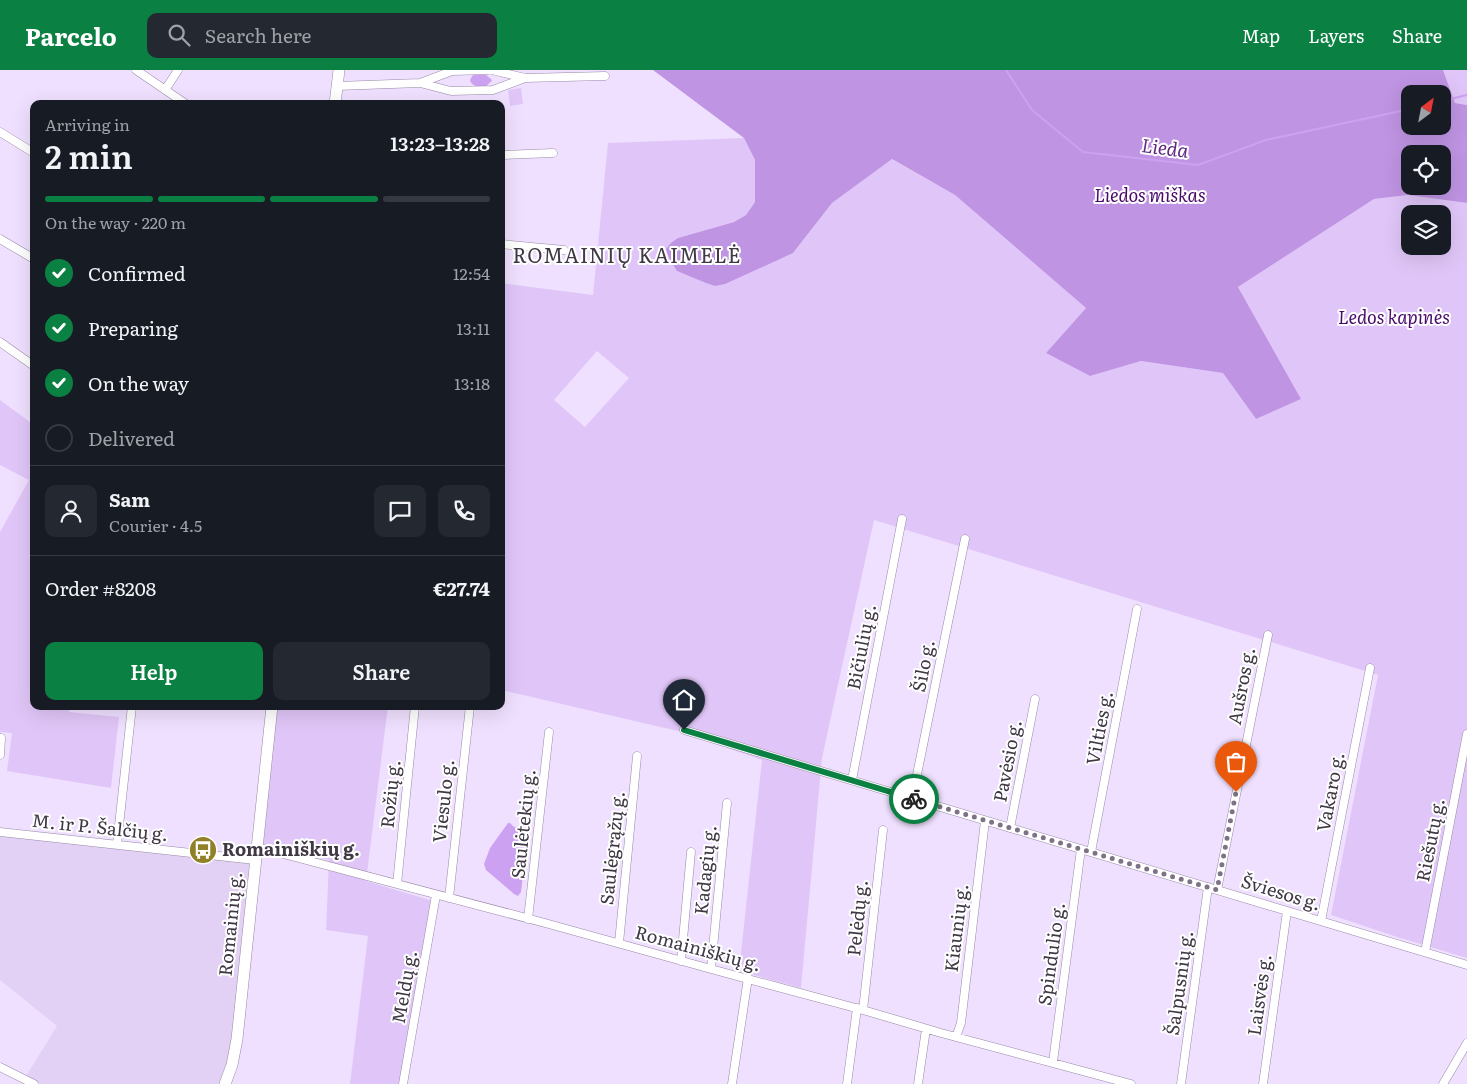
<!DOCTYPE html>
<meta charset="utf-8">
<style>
:root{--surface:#171b24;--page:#242831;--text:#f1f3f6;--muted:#9ea1a6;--line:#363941;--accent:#0b8043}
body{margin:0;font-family:Literata,serif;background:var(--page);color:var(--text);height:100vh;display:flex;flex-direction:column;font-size:19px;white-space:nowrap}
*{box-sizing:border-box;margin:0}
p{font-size:16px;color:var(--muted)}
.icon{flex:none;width:28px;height:28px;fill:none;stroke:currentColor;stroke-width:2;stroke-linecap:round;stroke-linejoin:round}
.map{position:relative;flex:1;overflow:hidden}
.side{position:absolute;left:30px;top:30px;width:475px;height:610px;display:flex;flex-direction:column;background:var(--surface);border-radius:10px;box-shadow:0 5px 20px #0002}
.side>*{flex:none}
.needle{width:32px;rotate:32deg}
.tools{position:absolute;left:1401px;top:15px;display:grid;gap:10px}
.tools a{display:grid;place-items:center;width:50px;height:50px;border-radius:10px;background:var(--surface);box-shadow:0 5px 20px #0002;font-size:25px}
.pin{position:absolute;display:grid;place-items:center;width:42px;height:42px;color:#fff;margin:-51px -21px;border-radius:50% 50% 50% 0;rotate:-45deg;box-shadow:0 0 5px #0007}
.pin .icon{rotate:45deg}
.courier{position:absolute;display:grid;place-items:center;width:50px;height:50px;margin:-25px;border:4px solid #0b8043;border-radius:50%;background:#fff;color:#222;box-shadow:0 1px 6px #0007}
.overview em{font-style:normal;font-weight:600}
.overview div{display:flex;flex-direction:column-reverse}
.overview{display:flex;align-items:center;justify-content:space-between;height:85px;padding:0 15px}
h1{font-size:32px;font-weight:600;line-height:38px}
.bar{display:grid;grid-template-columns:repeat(4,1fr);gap:8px 5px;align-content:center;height:60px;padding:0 15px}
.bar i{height:6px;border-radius:4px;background:var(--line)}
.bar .active{background:var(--accent)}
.bar p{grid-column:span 4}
.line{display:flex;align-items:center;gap:12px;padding:0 15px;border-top:1px solid var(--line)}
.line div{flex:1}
.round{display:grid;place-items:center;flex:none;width:52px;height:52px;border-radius:10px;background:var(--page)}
ol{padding:0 15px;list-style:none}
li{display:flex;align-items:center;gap:15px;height:55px}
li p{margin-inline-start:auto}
li .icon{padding:5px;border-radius:50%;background:var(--accent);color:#fff;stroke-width:4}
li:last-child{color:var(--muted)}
li i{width:28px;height:28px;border:2px solid var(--line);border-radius:50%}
.button{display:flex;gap:10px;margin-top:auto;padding:10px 15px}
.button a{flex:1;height:58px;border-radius:10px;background:var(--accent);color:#fff;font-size:20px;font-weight:600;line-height:58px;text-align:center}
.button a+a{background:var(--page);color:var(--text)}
header{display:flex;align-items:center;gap:30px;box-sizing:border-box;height:70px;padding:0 25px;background:var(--accent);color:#fff}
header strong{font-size:24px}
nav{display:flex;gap:28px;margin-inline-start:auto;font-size:18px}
.search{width:350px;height:45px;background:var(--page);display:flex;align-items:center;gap:12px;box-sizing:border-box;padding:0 18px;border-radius:10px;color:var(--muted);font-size:19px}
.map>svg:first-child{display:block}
.built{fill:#e3d1f5}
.green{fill:#e0c6f8;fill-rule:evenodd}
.forest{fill:#bf94e3;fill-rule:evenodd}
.water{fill:#cda1f2}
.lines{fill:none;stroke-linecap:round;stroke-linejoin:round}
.stream{stroke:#cda1f2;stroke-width:2}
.minor-casing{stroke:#9789a5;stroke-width:9}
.secondary-casing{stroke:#9789a5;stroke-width:12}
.minor{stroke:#fff;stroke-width:8}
.secondary{stroke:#fff;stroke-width:11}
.done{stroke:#7e7386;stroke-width:5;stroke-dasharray:0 9}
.route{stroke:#0b8043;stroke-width:6}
.labels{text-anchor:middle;stroke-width:4;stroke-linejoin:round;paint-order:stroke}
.park-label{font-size:18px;font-style:italic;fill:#480a6b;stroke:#fff}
.street-label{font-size:18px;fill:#403945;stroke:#fff}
.poi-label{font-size:18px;font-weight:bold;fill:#403945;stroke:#fff;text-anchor:start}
.water-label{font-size:19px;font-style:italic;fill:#602985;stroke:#fff}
.quarter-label{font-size:20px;letter-spacing:1px;fill:#403945;stroke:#fff}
</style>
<header>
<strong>Parcelo</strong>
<div class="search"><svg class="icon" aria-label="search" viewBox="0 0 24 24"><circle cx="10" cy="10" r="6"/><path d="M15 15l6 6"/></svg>Search here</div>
<nav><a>Map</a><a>Layers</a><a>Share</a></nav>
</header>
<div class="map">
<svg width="1467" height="1014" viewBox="0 0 1467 1014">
<rect width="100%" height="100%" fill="#f0e0ff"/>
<path class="built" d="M0 765 252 793 230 989 219 1014H40L26 1006 57 956 0 910Z"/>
<path class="green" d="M1443 0H1467V35L1455 33Z
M521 18 523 34 510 36 508 20Z
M744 68 755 90V132L746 145 734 152 678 168 677 201 715 215 793 183 832 133 891 89 955 125 1086 238 1046 283 1090 306 1141 291 1223 303 1256 349 1301 329 1238 217 1374 129 1408 125 1467 133V888L1397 867 1331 845 1378 605 874 450 822 688 801 918 739 901 762 690 682 662 501 620V213L593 225 608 73ZM1410 144H1442V176H1410ZM597 281 629 308 585 357 554 330Z
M0 330 34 355V636H70L69 642 119 647 111 718 7 701 12 663 0 662V462L29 410 0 395Z
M266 636H388L366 811 433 831 400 1014H350L368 866 326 860 329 790 254 771Z"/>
<path class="forest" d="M653 0H1443L1455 33 1467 35V133L1408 125 1374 129 1238 217 1301 329 1256 349 1223 303 1141 291 1090 306 1046 283 1086 238 955 125 892 89 832 133 793 183 725 214 715 216 706 213 677 201 669 188 666 179 671 173 678 168 734 152 746 145 755 132V90L744 68ZM1410 24H1442V56H1410ZM1410 84H1442V116H1410Z"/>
<path class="water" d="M474 5H486L491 9 492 11C490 12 488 15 486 16 479 18 471 16 470 10L472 6Z
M508 753H510L514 757 525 755 528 759 521 822 518 826 514 824 486 800 484 794 490 778Z"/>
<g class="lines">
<path class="stream" d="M1006 0 1032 40 1083 82 1198 95 1266 70 1410 39
M1442 31 1467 25"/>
<defs>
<path id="minor" d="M136 0 186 34
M492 0 525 8 605 6
M420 13 451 21 493 20 525 8
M337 16 420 13 452 1 488 0
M165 20 178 0
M0 62 34 83
M501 85 553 83
M0 169 34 189
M501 174 564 180
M0 272 34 296
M684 660 1467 895
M0 685 1 668
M852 710 902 449
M912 729 965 469
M1010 758 1035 629
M0 762 255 790
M117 774 132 636
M257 777 545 853 711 899 863 940 941 963 1131 1014
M1091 782 1137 539
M397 814 415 636
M1217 820 1268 565
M449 828 470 636
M528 849 549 662
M1321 851 1370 598
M619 873 637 686
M1425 882 1467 664
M681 891 691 782
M711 899 727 733
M863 940 883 760
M956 967 961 953 985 751
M1053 992 1081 779
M0 997 34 1014
M403 1014 436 825
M732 1014 748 908
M847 1014 857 938
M918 1014 926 959
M1181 1014 1208 817
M1263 1014 1287 841
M1443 1014 1467 973"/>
<path id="secondary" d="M335 34 339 0
M225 1014 232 995 237 969 272 636"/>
</defs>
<use href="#minor" class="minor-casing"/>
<use href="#secondary" class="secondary-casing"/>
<use href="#minor" class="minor"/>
<use href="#secondary" class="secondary"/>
</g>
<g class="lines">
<path class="done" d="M914 729 1217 820 1236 722"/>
<path class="route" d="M684 660 914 729"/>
</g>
<defs>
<symbol id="bus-disc" viewBox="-11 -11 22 22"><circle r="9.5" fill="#918027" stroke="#fff"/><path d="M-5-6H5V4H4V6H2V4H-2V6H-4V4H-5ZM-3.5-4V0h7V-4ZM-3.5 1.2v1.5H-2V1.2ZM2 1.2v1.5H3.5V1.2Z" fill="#fff"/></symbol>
</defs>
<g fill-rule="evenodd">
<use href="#bus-disc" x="187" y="764" width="32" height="32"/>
</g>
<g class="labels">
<g class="park-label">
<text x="1150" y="132">Liedos miškas</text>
<text x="1394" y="254">Ledos kapinės</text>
</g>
<g class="street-label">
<text transform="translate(862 577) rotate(-79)" y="6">Bičiulių g.</text>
<text transform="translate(924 596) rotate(-79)" y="6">Šilo g.</text>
<text transform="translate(1242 616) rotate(-79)" y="6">Aušros g.</text>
<text transform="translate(1100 658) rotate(-79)" y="6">Vilties g.</text>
<text transform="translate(1008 691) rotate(-79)" y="6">Pavėsio g.</text>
<text transform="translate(1331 722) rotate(-79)" y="6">Vakaro g.</text>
<text transform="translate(391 724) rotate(-84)" y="6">Rožių g.</text>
<text transform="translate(444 731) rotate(-84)" y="6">Viesulo g.</text>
<text transform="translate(524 754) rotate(-84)" y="6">Saulėtekių g.</text>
<text transform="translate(100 758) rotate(6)" y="6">M. ir P. Šalčių g.</text>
<text transform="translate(1431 770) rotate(-79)" y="6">Riešutų g.</text>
<text transform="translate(613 778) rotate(-84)" y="6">Saulėgrąžų g.</text>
<text transform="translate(706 800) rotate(-84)" y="6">Kadagių g.</text>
<text transform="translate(1281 823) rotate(17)" y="6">Šviesos g.</text>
<text transform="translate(858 848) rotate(-84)" y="6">Pelėdų g.</text>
<text transform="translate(231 854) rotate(-84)" y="6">Romainių g.</text>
<text transform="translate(957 858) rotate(-83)" y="6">Kiaunių g.</text>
<text transform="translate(698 879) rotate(15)" y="6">Romainiškių g.</text>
<text transform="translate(1052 884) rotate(-82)" y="6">Spindulio g.</text>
<text transform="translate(1180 913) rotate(-82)" y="6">Šalpusnių g.</text>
<text transform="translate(405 917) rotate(-80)" y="6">Meldų g.</text>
<text transform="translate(1260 925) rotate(-82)" y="6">Laisvės g.</text>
</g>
<g class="poi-label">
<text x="222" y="786">Romainiškių g.</text>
</g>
<g class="water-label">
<text transform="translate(1165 78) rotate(7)" y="7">Lieda</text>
</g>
<g class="quarter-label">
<text x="627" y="193">ROMAINIŲ KAIMELĖ</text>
</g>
</g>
</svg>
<div class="tools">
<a><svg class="needle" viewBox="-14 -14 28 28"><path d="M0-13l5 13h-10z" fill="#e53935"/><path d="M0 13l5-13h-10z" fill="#9ea1a6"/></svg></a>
<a><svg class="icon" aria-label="locate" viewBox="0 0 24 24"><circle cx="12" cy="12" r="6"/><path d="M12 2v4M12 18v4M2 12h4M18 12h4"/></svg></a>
<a><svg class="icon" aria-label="layers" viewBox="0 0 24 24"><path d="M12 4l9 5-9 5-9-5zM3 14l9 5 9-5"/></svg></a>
</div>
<div class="pin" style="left:1236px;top:722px;background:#ea580c"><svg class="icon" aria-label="bag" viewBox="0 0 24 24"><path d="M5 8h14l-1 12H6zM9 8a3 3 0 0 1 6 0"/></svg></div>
<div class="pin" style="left:684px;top:660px;background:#1f2937"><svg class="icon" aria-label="home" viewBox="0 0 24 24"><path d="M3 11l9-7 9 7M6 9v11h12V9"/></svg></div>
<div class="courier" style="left:914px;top:729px"><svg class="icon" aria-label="bike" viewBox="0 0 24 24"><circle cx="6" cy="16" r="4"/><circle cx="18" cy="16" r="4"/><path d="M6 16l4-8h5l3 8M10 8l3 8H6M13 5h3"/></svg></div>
<section class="side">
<div class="overview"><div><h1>2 min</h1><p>Arriving in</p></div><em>13:23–13:28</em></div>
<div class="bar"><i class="active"></i><i class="active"></i><i class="active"></i><i></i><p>On the way · 220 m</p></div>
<ol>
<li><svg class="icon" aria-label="check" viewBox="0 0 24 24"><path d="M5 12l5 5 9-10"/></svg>Confirmed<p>12:54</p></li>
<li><svg class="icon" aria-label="check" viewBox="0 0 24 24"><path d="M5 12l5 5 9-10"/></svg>Preparing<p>13:11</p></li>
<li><svg class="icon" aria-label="check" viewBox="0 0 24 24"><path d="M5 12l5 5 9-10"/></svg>On the way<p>13:18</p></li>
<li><i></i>Delivered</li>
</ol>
<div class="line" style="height:90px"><a class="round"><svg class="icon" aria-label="person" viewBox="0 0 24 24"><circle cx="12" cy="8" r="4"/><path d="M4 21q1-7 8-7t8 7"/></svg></a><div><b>Sam</b><p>Courier · 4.5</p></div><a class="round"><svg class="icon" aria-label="chat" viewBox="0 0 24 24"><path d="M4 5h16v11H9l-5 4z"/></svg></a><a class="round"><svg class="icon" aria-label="phone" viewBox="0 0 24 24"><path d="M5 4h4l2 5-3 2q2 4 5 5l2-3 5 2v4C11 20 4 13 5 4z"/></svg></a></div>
<div class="line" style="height:65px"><div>Order #8208</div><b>€27.74</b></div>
<div class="button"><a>Help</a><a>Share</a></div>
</section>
</div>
